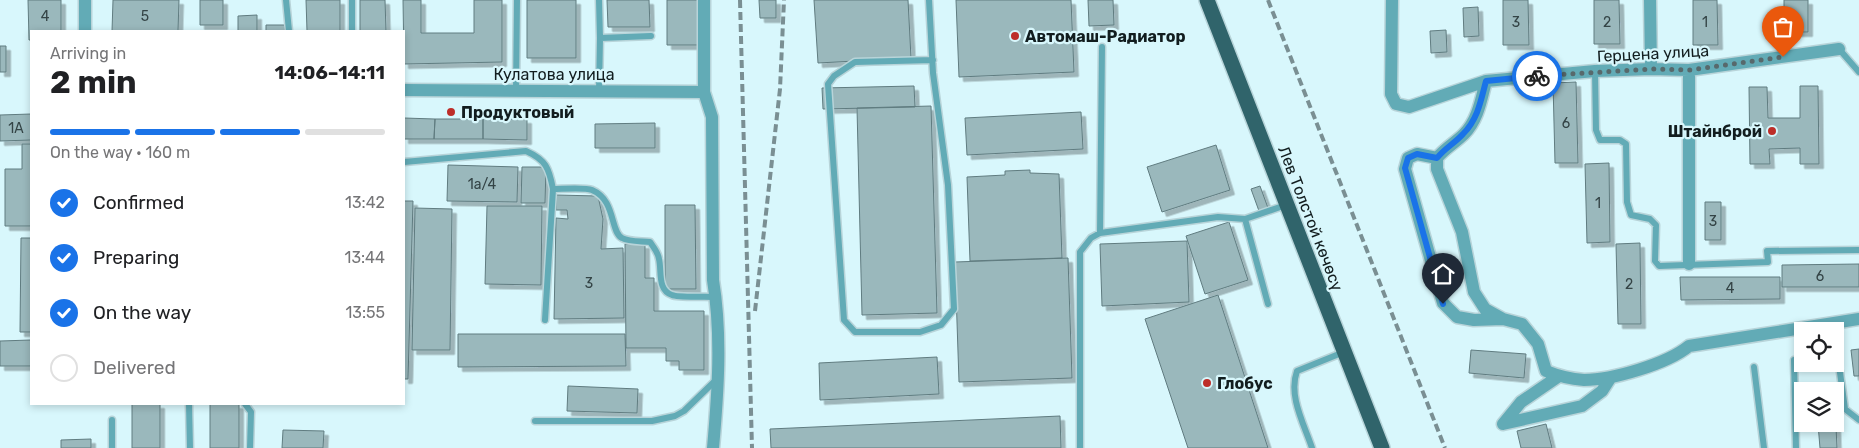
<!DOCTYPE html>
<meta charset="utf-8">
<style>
:root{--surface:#fff;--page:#f6f6f6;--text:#202124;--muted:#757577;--line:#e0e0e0;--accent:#1a73e8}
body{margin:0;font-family:Rubik,sans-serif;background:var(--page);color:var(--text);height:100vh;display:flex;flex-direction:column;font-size:19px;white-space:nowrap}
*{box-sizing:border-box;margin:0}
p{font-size:16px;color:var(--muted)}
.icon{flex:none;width:28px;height:28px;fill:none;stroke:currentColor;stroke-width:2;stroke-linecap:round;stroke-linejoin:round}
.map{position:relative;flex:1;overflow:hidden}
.details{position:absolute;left:30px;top:30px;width:375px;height:375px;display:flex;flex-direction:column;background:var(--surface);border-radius:0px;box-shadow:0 2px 8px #0003}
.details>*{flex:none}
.buttons{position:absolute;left:1794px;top:322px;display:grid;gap:10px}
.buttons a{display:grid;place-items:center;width:50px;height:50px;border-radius:0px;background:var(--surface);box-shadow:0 2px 8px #0003;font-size:25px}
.pin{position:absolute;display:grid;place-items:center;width:42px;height:42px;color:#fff;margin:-51px -21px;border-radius:50% 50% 50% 0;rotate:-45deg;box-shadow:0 0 5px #0007}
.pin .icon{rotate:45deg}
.courier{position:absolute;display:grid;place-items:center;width:50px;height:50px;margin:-25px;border:4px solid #1a73e8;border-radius:50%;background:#fff;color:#222;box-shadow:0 1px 6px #0007}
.head em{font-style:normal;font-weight:700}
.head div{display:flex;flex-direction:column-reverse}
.head{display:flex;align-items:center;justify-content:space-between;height:85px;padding:0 20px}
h1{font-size:32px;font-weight:700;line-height:38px}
.bar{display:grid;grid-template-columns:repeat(4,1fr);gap:8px 5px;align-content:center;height:60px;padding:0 20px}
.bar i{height:6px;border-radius:4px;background:var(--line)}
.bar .on{background:var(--accent)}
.bar p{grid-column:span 4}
ol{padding:0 20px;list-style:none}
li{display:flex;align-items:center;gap:15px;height:55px}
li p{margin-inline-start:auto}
li .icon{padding:5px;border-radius:50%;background:var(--accent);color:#fff;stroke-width:4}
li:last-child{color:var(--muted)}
li i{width:28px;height:28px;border:2px solid var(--line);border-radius:50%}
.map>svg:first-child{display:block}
.building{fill:#9ab8bc;stroke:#607c80;filter:url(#shadow)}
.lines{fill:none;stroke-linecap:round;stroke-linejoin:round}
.lane-casing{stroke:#b8d4d9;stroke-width:9}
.street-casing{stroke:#b8d4d9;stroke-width:15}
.primary-casing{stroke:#b8d4d9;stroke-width:18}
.lane{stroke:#62abb6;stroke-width:6}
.street{stroke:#62abb6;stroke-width:12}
.primary{stroke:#30646b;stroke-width:15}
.rail{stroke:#7a8f93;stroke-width:4;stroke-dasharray:8 4;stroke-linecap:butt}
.done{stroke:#57696c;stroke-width:5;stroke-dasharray:0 9}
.route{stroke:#1a73e8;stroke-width:6}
.poi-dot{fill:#bd2e29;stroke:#d8f7fc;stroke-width:2}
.labels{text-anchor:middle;stroke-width:4.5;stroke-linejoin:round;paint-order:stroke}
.number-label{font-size:14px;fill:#344446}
.poi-label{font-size:16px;font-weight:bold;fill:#121d1f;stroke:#d8f7fc;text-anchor:start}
.street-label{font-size:16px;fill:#121d1f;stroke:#d8f7fc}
</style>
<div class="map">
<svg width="1859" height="448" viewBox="0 0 1859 448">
<defs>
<filter id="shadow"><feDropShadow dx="4.5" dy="4.5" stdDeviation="0" flood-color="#0004"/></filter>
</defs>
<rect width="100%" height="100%" fill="#d8f7fc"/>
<path class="building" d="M28 0H61V31H31V40H29Z
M113 0H179L178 31H112Z
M200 0H223V25H200Z
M306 0H340V31H307Z
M360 0H385L386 31H360Z
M403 0H421V33H474V0H502V62L404 64Z
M527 0H576V58H527Z
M607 0H649L650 27H608Z
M667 0H698V45H667Z
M759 0H776V18H760Z
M814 0H908L911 58 818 63Z
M956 0H1071L1074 72 959 77Z
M1088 0H1113L1114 25 1089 26Z
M1503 0H1528L1529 45H1503Z
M1594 0H1619L1620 44H1594Z
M1693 0H1717L1718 45H1693Z
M1784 0H1808V32H1784Z
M1478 7 1479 36 1464 37 1463 8Z
M257 15V31H238V16Z
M266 25H285V31H266Z
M1446 30 1447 52 1431 53 1430 31Z
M0 46H6V72H0Z
M1576 82 1578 163H1555L1553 83Z
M914 86 915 107 823 109 822 88Z
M1800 86H1818L1819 164H1800V148L1769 149 1770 164H1750L1749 87H1767L1768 118H1800Z
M931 106 937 313 862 315 857 108Z
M1081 112 1083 149 967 155 965 118Z
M31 114V140L0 141V115Z
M404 118 435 119 434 139H404Z
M435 119H483V139H434Z
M483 119H527V140L483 139Z
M655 123V148H595V124Z
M22 144H31V226H5V169H22Z
M1216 145 1230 190 1162 212 1147 167Z
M1609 163 1610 242 1587 243 1585 164Z
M448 165 518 167 517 202 447 201Z
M522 167H546L545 203H521Z
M1030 170V173L1059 174 1062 258 970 261 967 177 1005 175V171Z
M1260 186 1268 208 1259 211 1251 189Z
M556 195 598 196 603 219 601 249 623 248 624 318 554 319 556 218 568 219 567 210H556Z
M404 201H413L408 379H404Z
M1705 202H1721V240H1705Z
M665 205H695L696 289H665Z
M487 206H542L541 285 485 284Z
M415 208 452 209 450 350H412Z
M1229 222 1248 280 1205 294 1186 236Z
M21 238H31V332H20Z
M1187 241 1189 302 1102 306 1100 244Z
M1640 243 1641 324H1618L1616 244Z
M625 244H645V278H654V311H704V370H679V361H666V348H626Z
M1068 258 1072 378 959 382 955 262Z
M1859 264V287H1782V265Z
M1680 277H1780V299L1681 300Z
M1218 295 1268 448H1188L1145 319Z
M458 334H625L626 366 458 367Z
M31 340V366H0V341Z
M1859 349V376H1854L1851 350Z
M1471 350 1526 354 1524 378 1469 373Z
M937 357 939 394 820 400 819 363Z
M568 386 638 389 637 413 567 411Z
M132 404H160V448H132Z
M210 404H239V448H210Z
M1835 405 1837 448H1820L1818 424H1835Z
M1060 416 1061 448H771L770 429Z
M1546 424 1552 448H1521L1517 431Z
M283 430 324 431 323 448H282Z
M91 439V448H61V440Z"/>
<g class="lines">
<defs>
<path id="lane" d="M286 0 289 31
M599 0 600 38
M929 0 933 73 948 185 954 309 941 325 920 332H855L844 320 828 84 834 76 855 62 933 60
M352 31V0
M1839 49 1859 72
M1595 71 1596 130 1600 140H1620L1626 144 1627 202 1631 215 1650 219 1656 225 1655 261 1659 266 1768 262 1767 251 1859 250
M516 91 517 0
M599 91 600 38 651 36
M404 162 526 151C546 160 549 168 553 189L545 320
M553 189C562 189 585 187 592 190 616 200 610 232 622 238 629 242 642 241 650 242 654 248 658 252 659 259 662 271 657 290 672 295 679 298 706 296 716 297
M1245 219 1268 304
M1100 233 1102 47
M1835 336 1845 409 1859 420
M1794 360 1796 448
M1754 367 1764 448
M189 404 190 448
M245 404 251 412 250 448
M535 421H652L675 416 684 411 716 380
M112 448V420
M1080 448V252L1091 238 1100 233 1218 217 1245 219 1286 205
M1312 448C1304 424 1288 396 1297 371L1344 352"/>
<path id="street" d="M704 0V92L712 117 713 280C722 335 718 392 713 448
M1392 0 1391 94 1396 104 1409 107 1486 81 1595 71 1651 69 1689 70 1839 49
M1650 0 1651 69
M85 31V0
M1689 70V264
M1486 81C1481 100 1478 120 1464 134 1455 143 1445 148 1437 158V169L1462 232 1474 292 1485 309 1503 319 1522 324 1538 344 1546 371C1558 376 1571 379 1584 380 1612 380 1667 364 1689 346L1859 319
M404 90 704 92
M1437 158 1417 154 1408 158 1405 169 1443 303 1457 317 1474 320 1503 319
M1503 424 1582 406 1602 391 1611 377
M1503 424 1521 402 1559 376"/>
<path id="primary" d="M1207 0 1382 448"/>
</defs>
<use href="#lane" class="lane-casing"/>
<use href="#street" class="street-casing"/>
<use href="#primary" class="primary-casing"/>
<use href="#lane" class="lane"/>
<use href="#street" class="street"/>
<use href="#primary" class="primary"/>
<path class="rail" d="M740 0 752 448
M1268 0 1445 448
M755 311 780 89 784 0"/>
</g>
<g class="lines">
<path class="done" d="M1537 76 1651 69 1689 70 1783 57"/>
<path class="route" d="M1443 304 1405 168 1408 158 1417 154 1437 158C1445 148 1455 143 1463 134 1478 119 1481 100 1486 81L1537 76"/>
</g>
<g class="poi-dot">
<circle cx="1015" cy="36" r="5"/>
<circle cx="451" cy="112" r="5"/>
<circle cx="1772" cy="131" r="5"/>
<circle cx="1207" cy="383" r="5"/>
</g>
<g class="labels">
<g class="number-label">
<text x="45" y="21">4</text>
<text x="145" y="21">5</text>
<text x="1516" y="27">3</text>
<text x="1607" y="27">2</text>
<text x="1705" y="27">1</text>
<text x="1566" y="128">6</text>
<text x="16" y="133">1А</text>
<text x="482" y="189">1а/4</text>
<text x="1598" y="208">1</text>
<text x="1713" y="226">3</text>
<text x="1820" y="281">6</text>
<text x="589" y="288">3</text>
<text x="1629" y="289">2</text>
<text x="1730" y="293">4</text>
</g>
<g class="poi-label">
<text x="1025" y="42">Автомаш-Радиатор</text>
<text x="461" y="118">Продуктовый</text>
<text x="1762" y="137" text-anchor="end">Штайнброй</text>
<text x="1217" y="389">Глобус</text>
</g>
<g class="street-label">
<text transform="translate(1653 53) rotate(-3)" y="6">Герцена улица</text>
<text x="554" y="80">Кулатова улица</text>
<text transform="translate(1311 218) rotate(69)" y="6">Лев Толстой көчөсү</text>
</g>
</g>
</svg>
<div class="buttons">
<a><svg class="icon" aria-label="locate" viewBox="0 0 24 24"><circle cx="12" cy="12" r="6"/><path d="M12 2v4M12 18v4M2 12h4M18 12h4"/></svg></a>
<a><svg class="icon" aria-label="layers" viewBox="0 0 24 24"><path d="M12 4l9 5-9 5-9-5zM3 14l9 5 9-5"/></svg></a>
</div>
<div class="pin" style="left:1783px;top:57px;background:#ea580c"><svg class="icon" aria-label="bag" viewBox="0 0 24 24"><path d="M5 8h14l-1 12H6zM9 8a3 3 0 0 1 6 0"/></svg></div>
<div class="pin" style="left:1443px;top:304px;background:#1f2937"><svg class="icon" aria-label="home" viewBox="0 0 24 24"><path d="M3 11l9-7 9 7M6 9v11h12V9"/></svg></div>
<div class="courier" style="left:1537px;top:76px"><svg class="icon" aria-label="bike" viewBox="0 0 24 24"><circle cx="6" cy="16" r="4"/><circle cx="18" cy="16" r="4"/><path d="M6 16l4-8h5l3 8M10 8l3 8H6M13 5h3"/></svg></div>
<section class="details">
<div class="head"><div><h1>2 min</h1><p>Arriving in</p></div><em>14:06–14:11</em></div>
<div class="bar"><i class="on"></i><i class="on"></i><i class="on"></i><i></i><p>On the way · 160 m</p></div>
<ol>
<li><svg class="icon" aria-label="check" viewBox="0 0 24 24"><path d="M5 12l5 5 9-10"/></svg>Confirmed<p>13:42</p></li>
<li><svg class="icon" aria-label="check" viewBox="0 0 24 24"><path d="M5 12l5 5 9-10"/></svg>Preparing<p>13:44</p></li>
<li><svg class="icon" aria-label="check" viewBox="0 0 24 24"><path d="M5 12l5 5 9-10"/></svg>On the way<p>13:55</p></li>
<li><i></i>Delivered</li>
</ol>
</section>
</div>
